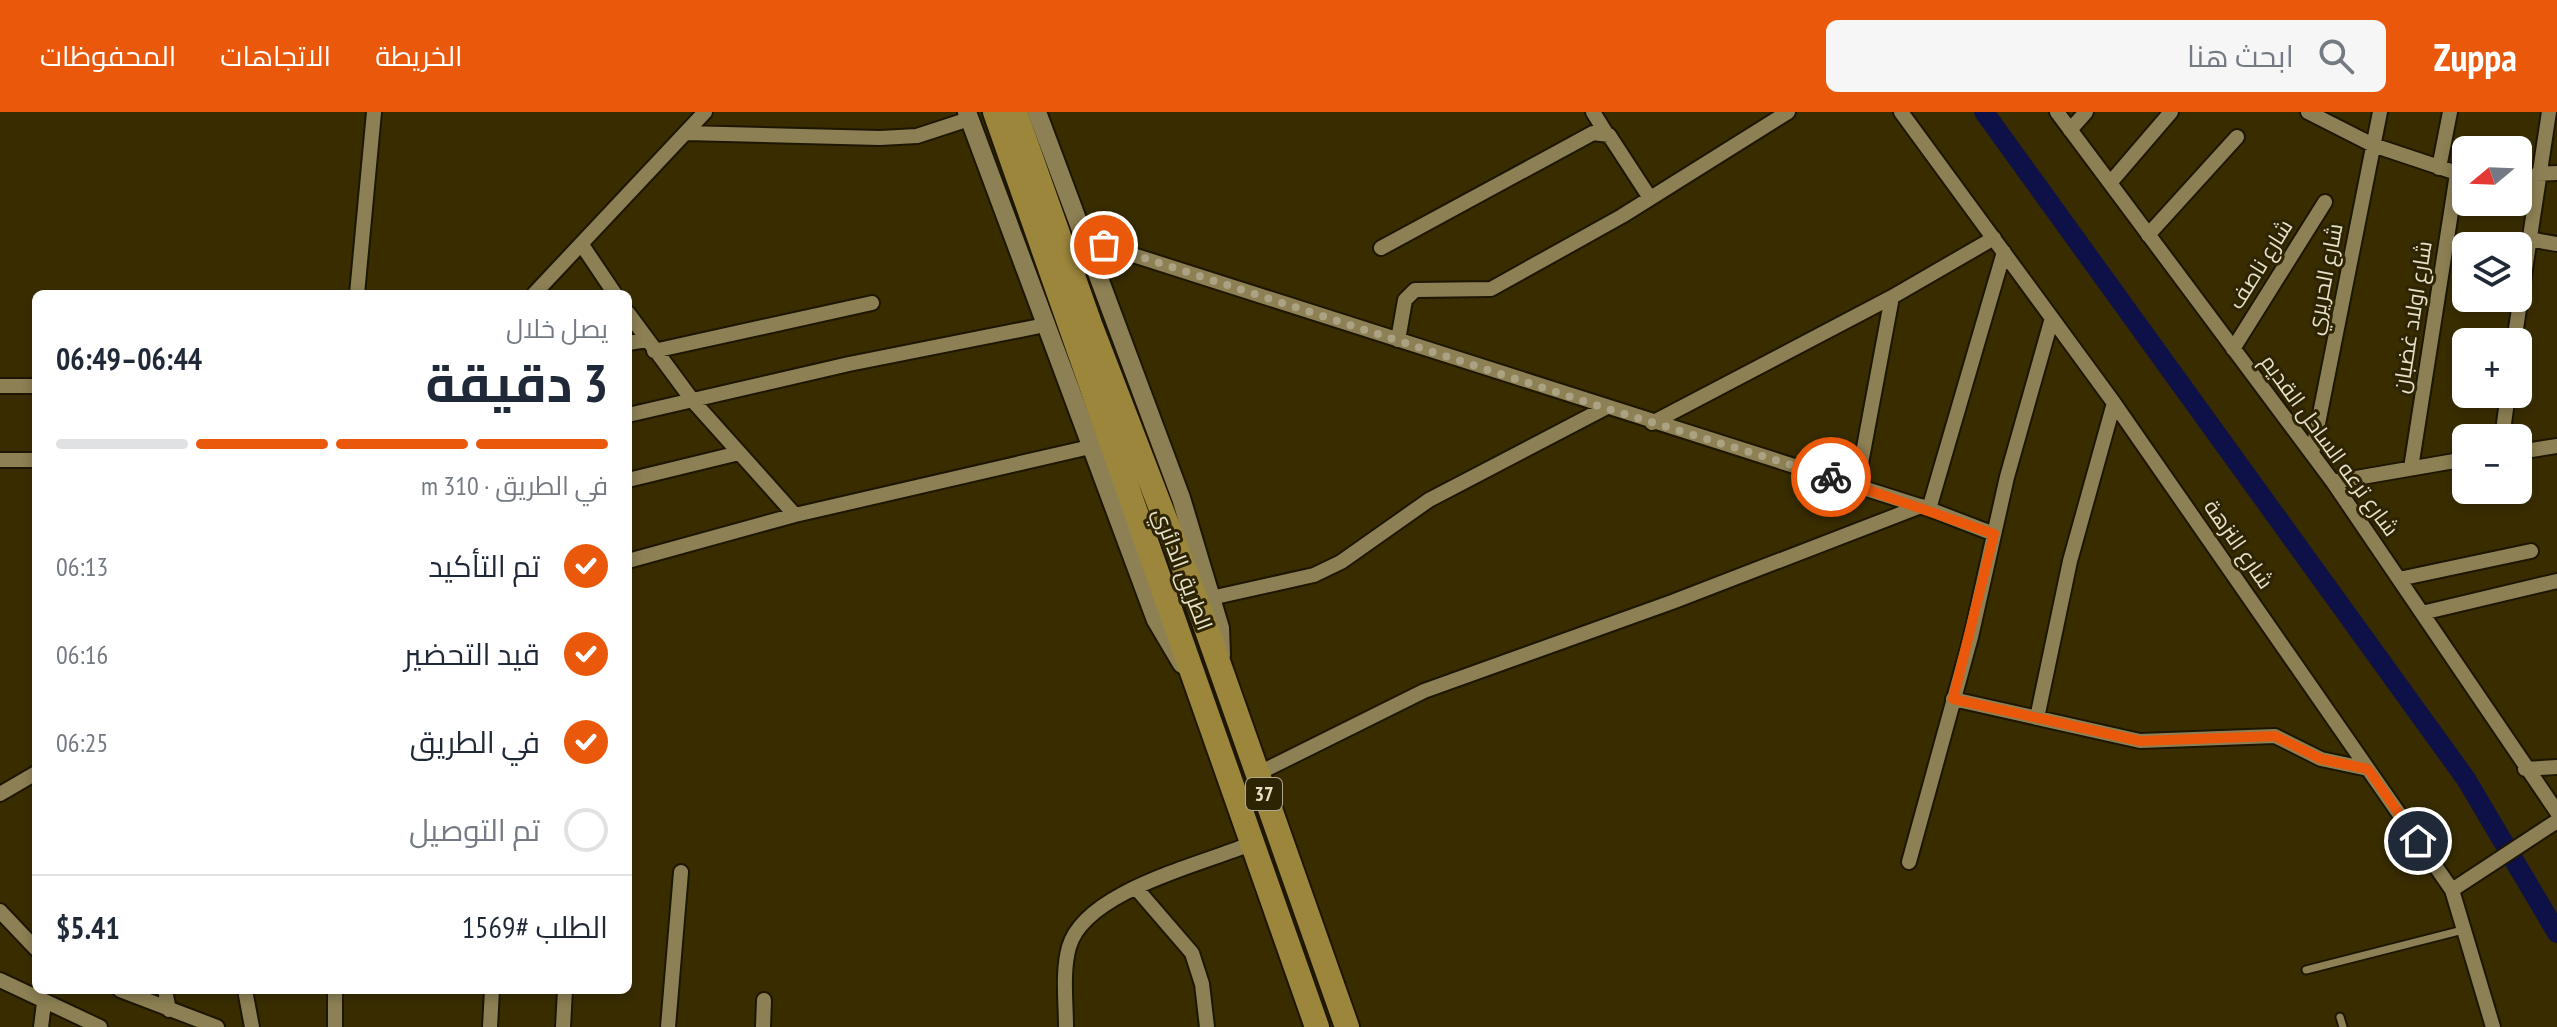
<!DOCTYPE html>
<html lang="ar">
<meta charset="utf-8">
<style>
:root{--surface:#fff;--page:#f6f6f7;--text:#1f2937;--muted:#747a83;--line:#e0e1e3;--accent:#ea580c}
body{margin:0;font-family:"PT Sans Narrow",Cairo,sans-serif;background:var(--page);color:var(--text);direction:rtl;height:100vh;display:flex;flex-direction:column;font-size:30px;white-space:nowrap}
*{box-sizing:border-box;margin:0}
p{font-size:26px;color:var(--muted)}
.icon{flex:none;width:44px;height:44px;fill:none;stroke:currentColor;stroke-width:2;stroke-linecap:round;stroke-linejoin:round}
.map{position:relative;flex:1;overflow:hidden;direction:ltr}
.panel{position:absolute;left:32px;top:178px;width:600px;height:704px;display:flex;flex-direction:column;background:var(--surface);border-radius:12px;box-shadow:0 4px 12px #0003;direction:rtl}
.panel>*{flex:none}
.needle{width:52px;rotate:251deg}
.tools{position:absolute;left:2452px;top:24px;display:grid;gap:16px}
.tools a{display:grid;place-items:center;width:80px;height:80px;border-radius:12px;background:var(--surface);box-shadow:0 4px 12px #0003;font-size:40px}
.pin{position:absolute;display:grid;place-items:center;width:68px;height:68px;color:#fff;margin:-34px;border:4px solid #fff;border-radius:50%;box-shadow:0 2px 8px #0007}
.courier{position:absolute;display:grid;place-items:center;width:80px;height:80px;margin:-40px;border:6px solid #ea580c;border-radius:50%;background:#fff;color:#222;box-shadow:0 2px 10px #0007}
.head em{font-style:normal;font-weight:700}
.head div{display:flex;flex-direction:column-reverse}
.head{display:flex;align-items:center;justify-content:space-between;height:136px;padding:0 24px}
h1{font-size:52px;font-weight:700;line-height:60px}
.bar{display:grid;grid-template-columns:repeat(4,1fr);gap:12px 8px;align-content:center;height:96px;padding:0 24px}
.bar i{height:10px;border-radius:6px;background:var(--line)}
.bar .current{background:var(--accent)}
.bar p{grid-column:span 4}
.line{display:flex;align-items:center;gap:20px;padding:0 24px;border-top:2px solid var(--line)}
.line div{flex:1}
ol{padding:0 24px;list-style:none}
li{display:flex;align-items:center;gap:24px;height:88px}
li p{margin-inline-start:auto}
li .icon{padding:8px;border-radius:50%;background:var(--accent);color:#fff;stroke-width:4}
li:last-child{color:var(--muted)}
li i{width:44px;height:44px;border:4px solid var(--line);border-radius:50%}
header{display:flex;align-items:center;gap:48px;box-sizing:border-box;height:112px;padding:0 40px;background:var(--accent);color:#fff}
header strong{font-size:38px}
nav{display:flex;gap:44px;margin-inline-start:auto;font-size:28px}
.search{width:560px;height:72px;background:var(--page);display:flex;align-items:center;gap:20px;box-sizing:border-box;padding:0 28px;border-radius:12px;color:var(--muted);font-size:30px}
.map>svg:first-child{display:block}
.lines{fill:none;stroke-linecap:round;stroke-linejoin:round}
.canal{stroke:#0e1147;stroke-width:20}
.service-casing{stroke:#1d1602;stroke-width:11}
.minor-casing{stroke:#1d1602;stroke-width:18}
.tertiary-casing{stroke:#1d1602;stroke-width:22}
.trunk-casing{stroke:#1d1602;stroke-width:28}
.service{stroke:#8d8054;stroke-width:7}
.minor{stroke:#8d8054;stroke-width:14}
.tertiary{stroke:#8d8054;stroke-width:18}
.trunk{stroke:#9c863c;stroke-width:24}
.done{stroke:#aba283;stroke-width:8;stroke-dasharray:0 14.4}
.route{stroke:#ea580c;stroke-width:10}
.labels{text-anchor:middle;stroke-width:6;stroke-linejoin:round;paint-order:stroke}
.shield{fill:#2d2403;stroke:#b0a88e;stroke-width:2}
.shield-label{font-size:20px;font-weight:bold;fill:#e8e1ca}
.street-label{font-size:22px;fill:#e8e1ca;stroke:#2d2403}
</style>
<header>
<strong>Zuppa</strong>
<div class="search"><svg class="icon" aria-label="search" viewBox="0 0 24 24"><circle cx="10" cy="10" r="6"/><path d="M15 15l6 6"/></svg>ابحث هنا</div>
<nav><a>الخريطة</a><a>الاتجاهات</a><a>المحفوظات</a></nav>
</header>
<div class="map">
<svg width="2557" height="915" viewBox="0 0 2557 915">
<rect width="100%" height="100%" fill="#392d00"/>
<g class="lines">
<path class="canal" d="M1984 0 2466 667 2557 821"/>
<defs>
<path id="service" d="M2306 858 2463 818
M2340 905 2343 915"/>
<path id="minor" d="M1593 0 1606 21
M1901 0 2114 291 2452 778 2493 915
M2057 0 2333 370 2557 700
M2308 0 2373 33 2466 64
M2070 18 2086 0
M686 21 880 26 917 24 969 7
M2439 56 2450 0
M2537 62 2557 61
M2110 71 2171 0
M2518 79 2534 83
M2148 123 2237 25
M1083 127 1929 397
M2528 127 2557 132
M582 133 615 182
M1381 136 1593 21 1609 23 1650 86
M357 182 374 0
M534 182 705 0
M628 201 693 289 795 403
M1398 228 1405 188 1415 178 1491 177 1622 104 1788 0
M2514 230 2549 0
M628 231 647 228
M2233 237 2325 90
M654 239 872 191
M0 274H36
M628 303 849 252 1045 213
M1652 311 1892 185 1994 126
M2502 326 2508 282
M2518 340 2557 334
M2312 342 2380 0
M0 348H36
M2411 356 2457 62
M628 368 739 341
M2333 370 2466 347
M1857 373 1892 185
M1994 422 1929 397 2004 140
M628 449 795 403 1090 335
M2399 467 2531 439
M1202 488 1314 463 1341 450 1429 388 1605 296
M2422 501 2557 469
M1953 587 2140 629 2275 624 2321 647 2368 657
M2037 606 2070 449 2114 291
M2525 657 2557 655
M1257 662 1424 579 1672 490 1921 394
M0 682 36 661
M1909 750 1971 525 2007 365 2052 206
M1136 776 1192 841 1202 872 1207 915
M2452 778 2557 709
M0 799 36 837
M0 868 100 915
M120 878 217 915
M165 878 169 898
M245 878 252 915
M335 878V915
M41 915 44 891
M490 915 492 878
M563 915 565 878
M668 915 681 760
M763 915 764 888
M1066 915C1066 890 1062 860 1069 835 1085 779 1200 753 1250 732"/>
<path id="tertiary" d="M967 0 1156 508 1182 552
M1037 0 1181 386 1220 516 1221 543"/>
<path id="trunk" d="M995 0 1317 915
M1015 0 1090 212 1197 490 1347 915"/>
</defs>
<use href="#service" class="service-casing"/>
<use href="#minor" class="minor-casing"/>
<use href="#tertiary" class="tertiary-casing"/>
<use href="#trunk" class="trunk-casing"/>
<use href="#service" class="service"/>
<use href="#minor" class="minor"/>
<use href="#tertiary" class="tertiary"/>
<use href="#trunk" class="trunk"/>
</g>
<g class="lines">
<path class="done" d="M1104 133 1605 296 1831 365"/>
<path class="route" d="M1831 365 1994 422 1953 587 2140 629 2275 624 2321 647 2368 657 2418 729"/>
</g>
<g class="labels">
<rect class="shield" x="1246" y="666" width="36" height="32" rx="6"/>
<g class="shield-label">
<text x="1264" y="689">37</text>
</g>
<g class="street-label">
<text transform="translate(2260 152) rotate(-58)" y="8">شارع ناصف</text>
<text transform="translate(2324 167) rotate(-79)" y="8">شارع الحريري</text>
<text transform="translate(2412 205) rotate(-81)" y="8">شارع اولاد غضبان</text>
<text transform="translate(2330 333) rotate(54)" y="8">شارع ترعه الساحل القديم</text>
<text transform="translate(2239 432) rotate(55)" y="8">شارع النزهة</text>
<text transform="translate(1183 457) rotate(69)" y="8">الطريق الدائري</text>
</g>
</g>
</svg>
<div class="tools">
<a><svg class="needle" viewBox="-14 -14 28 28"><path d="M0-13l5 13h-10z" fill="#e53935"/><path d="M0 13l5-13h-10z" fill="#747a83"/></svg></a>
<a><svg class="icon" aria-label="layers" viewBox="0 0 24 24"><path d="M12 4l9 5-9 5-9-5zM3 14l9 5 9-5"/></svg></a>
<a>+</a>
<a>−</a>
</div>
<div class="pin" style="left:1104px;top:133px;background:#ea580c"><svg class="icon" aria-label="bag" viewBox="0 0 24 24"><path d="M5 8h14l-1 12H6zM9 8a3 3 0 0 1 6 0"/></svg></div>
<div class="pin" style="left:2418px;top:729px;background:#1f2937"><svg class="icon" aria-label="home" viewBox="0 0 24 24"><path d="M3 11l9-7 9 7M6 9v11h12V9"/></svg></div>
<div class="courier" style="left:1831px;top:365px"><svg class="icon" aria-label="bike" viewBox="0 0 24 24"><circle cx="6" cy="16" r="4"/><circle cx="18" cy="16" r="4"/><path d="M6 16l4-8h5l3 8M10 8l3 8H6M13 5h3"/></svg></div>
<section class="panel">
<div class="head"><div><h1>3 دقيقة</h1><p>يصل خلال</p></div><em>06:44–06:49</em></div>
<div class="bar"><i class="current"></i><i class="current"></i><i class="current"></i><i></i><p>في الطريق · 310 m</p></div>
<ol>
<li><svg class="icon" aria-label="check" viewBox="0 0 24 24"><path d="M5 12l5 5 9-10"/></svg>تم التأكيد<p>06:13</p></li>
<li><svg class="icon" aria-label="check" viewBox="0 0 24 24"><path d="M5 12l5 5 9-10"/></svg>قيد التحضير<p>06:16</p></li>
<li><svg class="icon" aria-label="check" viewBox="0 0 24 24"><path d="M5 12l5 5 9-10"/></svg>في الطريق<p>06:25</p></li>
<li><i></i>تم التوصيل</li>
</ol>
<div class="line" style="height:104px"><div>الطلب #1569</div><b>$5.41</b></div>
</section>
</div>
